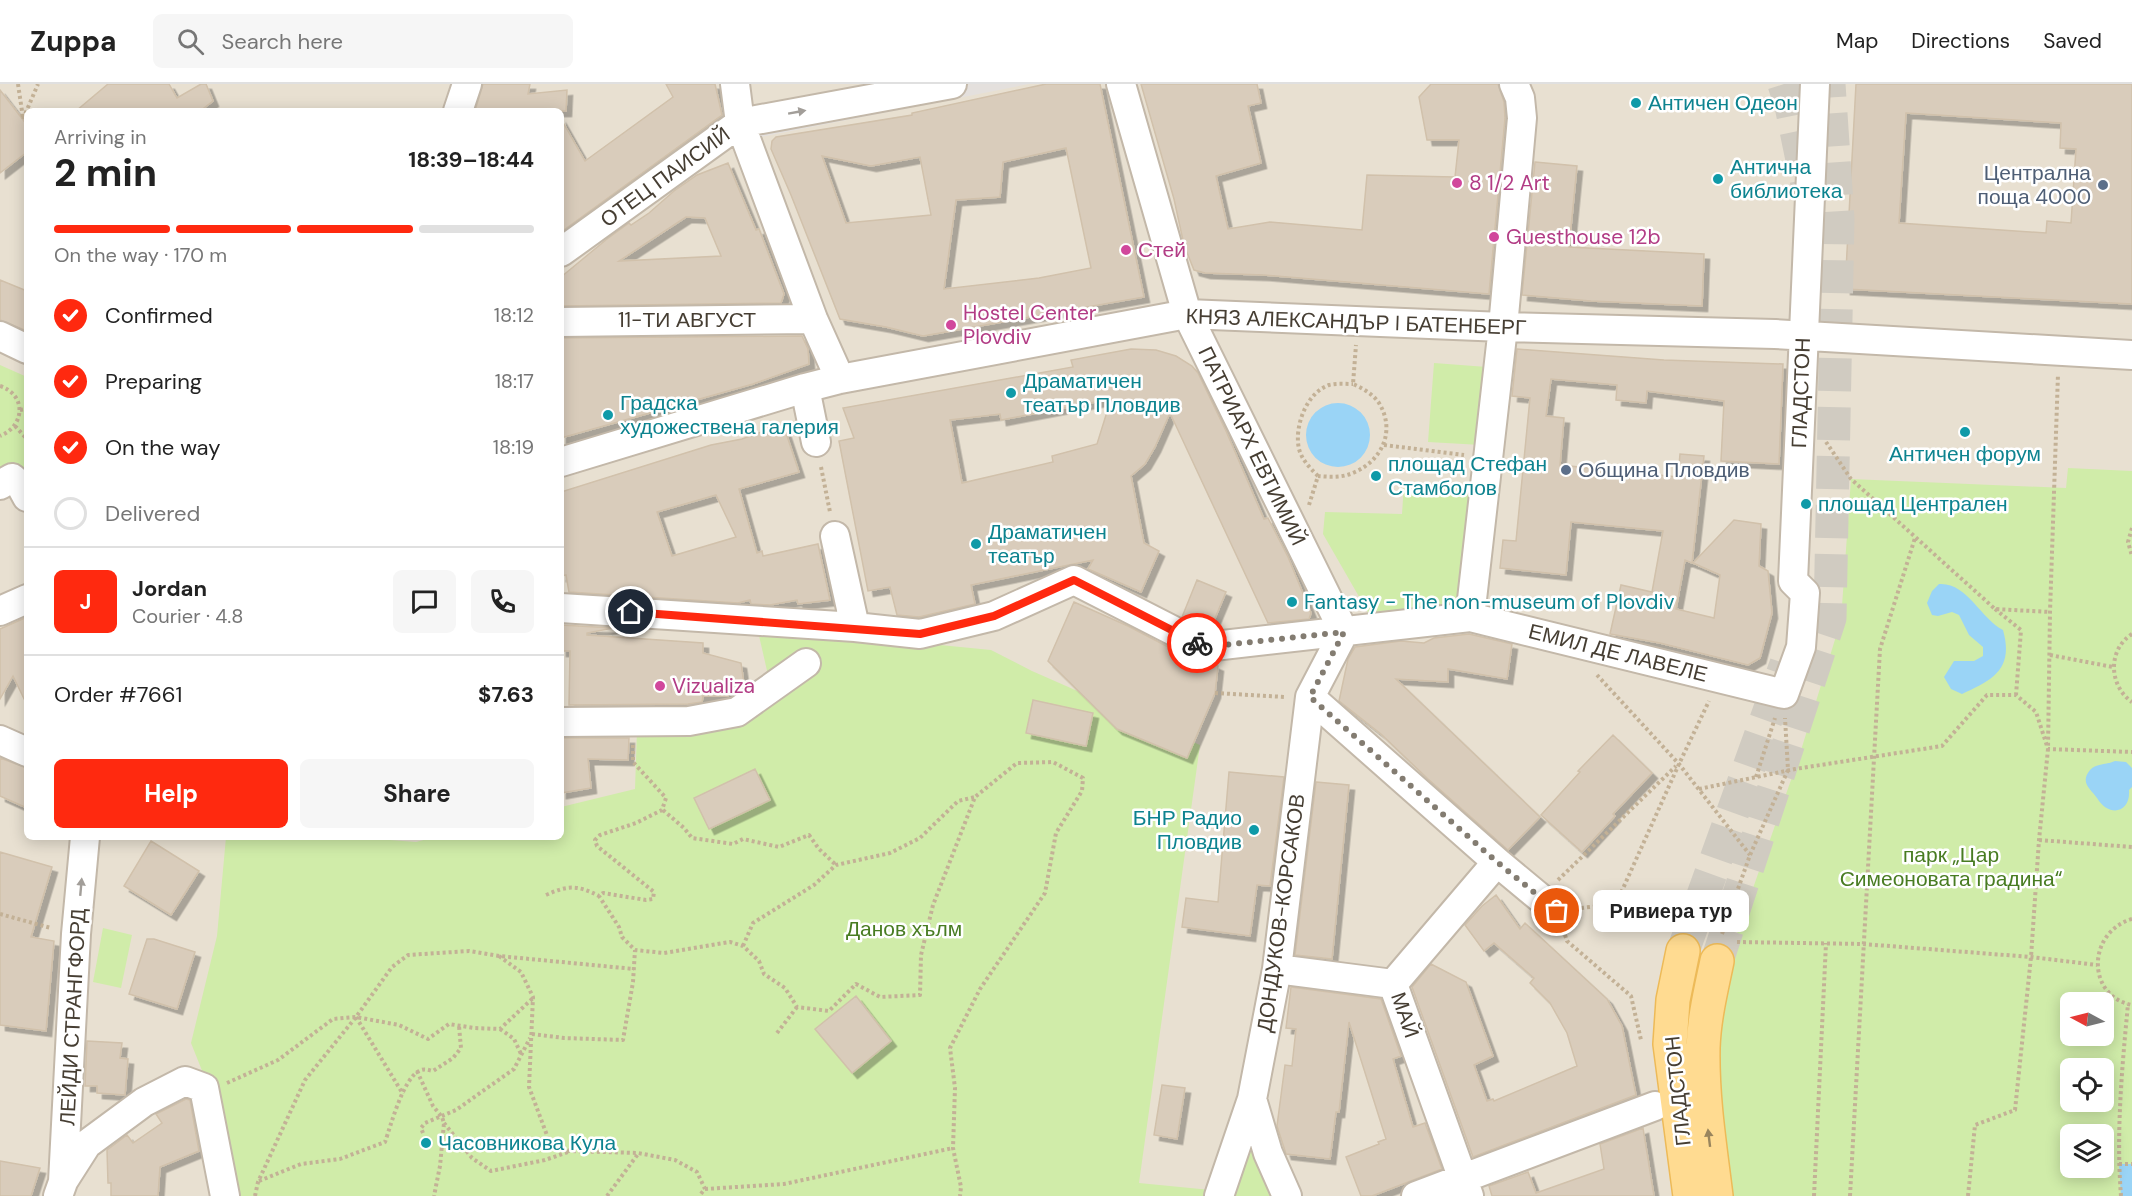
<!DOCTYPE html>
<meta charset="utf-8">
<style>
:root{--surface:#fff;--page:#f6f6f6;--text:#222;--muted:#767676;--line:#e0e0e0;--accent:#ff290f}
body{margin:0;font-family:"DM Sans",sans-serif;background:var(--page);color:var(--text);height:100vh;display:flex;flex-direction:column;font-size:22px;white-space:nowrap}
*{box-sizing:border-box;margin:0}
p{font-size:20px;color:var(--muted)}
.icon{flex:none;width:33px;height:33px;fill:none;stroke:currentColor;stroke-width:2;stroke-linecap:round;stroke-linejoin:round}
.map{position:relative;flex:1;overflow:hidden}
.panel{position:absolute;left:24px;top:24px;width:540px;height:732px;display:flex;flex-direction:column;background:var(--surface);border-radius:9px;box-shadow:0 3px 15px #0003}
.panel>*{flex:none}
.needle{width:39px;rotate:277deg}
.tools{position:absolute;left:2060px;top:908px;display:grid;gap:12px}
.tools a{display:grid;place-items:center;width:54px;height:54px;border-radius:9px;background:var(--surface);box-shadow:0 3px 15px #0003;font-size:30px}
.pin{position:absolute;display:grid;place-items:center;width:51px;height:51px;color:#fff;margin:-26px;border:3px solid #fff;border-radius:50%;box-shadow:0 2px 6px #0007}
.courier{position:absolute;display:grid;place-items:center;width:60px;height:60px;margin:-30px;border:4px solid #ff290f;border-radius:50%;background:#fff;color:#222;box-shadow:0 2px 8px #0007}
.bubble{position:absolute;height:42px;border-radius:9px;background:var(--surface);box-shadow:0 3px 15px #0003;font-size:20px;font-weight:700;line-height:42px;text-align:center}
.headline em{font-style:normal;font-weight:700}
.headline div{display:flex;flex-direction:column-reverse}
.headline{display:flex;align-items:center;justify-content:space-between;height:102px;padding:0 30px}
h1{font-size:39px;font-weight:700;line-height:45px}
.bar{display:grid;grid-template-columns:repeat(4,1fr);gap:9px 6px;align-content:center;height:72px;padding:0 30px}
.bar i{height:8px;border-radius:4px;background:var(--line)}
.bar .active{background:var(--accent)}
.bar p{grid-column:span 4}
.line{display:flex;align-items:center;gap:15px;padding:0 30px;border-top:2px solid var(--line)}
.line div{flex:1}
.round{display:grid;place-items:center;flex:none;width:63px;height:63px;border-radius:9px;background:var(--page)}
ol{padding:0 30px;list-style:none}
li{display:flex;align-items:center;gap:18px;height:66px}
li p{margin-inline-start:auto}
li .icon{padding:6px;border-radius:50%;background:var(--accent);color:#fff;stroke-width:4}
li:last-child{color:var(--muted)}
li i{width:33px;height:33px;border:3px solid var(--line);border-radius:50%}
.primary-button{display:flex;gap:12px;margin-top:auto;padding:12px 30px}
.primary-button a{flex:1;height:69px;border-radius:9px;background:var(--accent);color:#fff;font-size:24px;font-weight:700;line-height:69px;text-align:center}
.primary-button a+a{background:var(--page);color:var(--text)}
header{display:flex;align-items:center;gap:36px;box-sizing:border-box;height:84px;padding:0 30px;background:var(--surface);border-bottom:2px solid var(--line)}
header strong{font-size:28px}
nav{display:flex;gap:33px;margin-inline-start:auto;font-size:21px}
.search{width:420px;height:54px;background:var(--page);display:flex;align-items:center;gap:15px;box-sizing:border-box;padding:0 21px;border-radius:9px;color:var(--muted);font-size:22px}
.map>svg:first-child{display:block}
.residential{fill:#e8e0d1;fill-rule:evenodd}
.green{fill:#d0eca9;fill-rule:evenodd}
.parking{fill:#e4e0dd}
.water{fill:#9ad4f6}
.building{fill:#d9ccbb;stroke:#d1c1ab;stroke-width:1.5;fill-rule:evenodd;filter:url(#shadow)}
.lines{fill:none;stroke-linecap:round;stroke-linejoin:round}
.major-tunnel{stroke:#d0cbc1;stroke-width:33;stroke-dasharray:33 16;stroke-linecap:butt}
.minor-casing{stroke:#c3b8a9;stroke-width:32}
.major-casing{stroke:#edba58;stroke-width:36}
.path{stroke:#c3b196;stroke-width:4;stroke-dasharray:3 3;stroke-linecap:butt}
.minor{stroke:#fff;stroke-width:28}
.major{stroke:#ffdb91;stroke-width:33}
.oneway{fill:#a29e99}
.oneway2{fill:#99855d}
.done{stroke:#837c71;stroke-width:6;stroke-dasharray:0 10.8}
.route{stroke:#ff290f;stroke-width:8}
.culture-dot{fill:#0f9aa8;stroke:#fff;stroke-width:2}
.hotel-dot{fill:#d1479c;stroke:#fff;stroke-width:2}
.service-dot{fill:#5c6f8a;stroke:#fff;stroke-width:2}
.labels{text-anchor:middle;stroke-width:5;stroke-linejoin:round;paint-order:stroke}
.culture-label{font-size:21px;fill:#0d838f;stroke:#fff;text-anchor:start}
.service-label{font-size:21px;fill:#4e5e75;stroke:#fff;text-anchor:end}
.street-label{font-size:21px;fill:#463e33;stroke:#fff}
.hotel-label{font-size:21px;fill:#b23c85;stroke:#fff;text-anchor:start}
.park-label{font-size:21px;fill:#487c22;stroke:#fff}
</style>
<header>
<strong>Zuppa</strong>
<div class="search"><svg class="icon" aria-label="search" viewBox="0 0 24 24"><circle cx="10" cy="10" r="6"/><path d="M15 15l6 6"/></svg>Search here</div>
<nav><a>Map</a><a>Directions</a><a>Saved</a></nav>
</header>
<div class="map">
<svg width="2132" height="1112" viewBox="0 0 2132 1112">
<defs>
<filter id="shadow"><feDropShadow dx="5.5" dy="5.5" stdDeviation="0" flood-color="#0004"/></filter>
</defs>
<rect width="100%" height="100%" fill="#f3eee4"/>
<path class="residential" d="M0 0H2132V1112H0ZM27 27H561V753H27ZM2070 918H2103V951H2070ZM2070 984H2103V1017H2070ZM2070 1050H2103V1083H2070Z"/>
<path class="green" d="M1434 279 1487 283 1481 361 1428 358Z
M0 281 27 293V380L12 394 0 401Z
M2068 384 2132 387V1112H1728L1714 961 1726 881 1798 676 1841 536 1851 395 2066 404ZM2070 918H2103V951H2070ZM2070 984H2103V1017H2070ZM2070 1050H2103V1083H2070Z
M1404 400 1470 402 1467 525 1373 537 1323 450 1325 428 1402 430Z
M757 543 991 566 1032 587 1200 661 1139 1099 1221 1107 1219 1112H230L211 1009 191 959 217 852 226 753H351L416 758 435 753H561V723L635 705 637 646 739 631 768 591Z
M103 844 132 851 121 904 93 898Z
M1253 1019 1289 1112H1220Z"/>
<path class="parking" d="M971 0H1029L756 54 753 42Z"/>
<path class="water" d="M1306 351a32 32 0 1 1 64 0a32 32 0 1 1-64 0Z
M1939 500C1967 498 1981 535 2003 546 2014 585 1993 596 1962 610L1951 605 1944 593 1954 577H1974L1983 572V563L1969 551 1959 531 1952 528 1938 532 1932 531 1927 519 1932 507Z
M2115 677 2126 678 2132 684V703L2129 706C2131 729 2109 734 2097 714 2092 706 2079 699 2090 686 2096 679 2107 681 2115 677Z
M2119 1080H2132V1112H2121Z"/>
<path class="building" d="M108 0H169L177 14 201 0H206L213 17 200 27H76Z
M483 0H530L528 10 567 6 566 27H475Z
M666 0H715L722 31 561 148V35L585 77 673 13Z
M1046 0H1100L1144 213 923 252 886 243 840 235 791 111 771 65 772 57 776 53 912 31V29ZM1066 64 1091 184 1039 194 944 205 956 116 1000 113 1003 78ZM822 72 871 82 920 73 931 131 846 139Z
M1141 0H1257L1261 19 1248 22 1261 79 1216 92 1228 145 1270 138 1362 146 1367 91 1455 93 1459 56H1427L1419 13 1431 0H1498L1504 18 1505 34 1489 210 1264 191 1205 189 1194 186 1184 161 1174 115Z
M1856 0H2132V220L1845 205ZM1906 29 2061 39 2060 64 2076 65 2071 139 2047 137 2046 149 1899 139Z
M0 6 27 41V68L0 89Z
M1535 78 1577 82 1569 163 1704 170 1702 222 1591 217 1522 211Z
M728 79 756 146 759 145 784 210 781 219 561 222V193L607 155 629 139 631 141 649 129 674 107 697 91ZM686 133 705 134 721 172 619 177Z
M0 196 27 207V247L0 236Z
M802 252 808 265 809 280 753 300 561 354V254Z
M1131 265 1156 266 1176 272 1192 282 1198 289 1226 347 1264 435 1268 434 1288 473 1311 529 1309 535 1268 539 1170 329 1155 363 1145 380 1131 392 1144 459 1159 467 1141 508 1088 485 1093 476 971 501 975 520 919 533 897 531 890 503 868 507 839 357 854 354 843 324 1073 283 1071 276ZM1111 315 1097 360 1052 372 1053 378 962 399 950 336 1000 330 1001 336Z
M1517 265 1664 276 1783 280 1779 380 1721 377 1724 317 1647 307 1646 319 1616 316 1617 301 1551 295 1546 332 1564 334 1560 381 1678 393 1680 370 1704 372 1692 479 1685 476 1676 525 1714 534 1720 491 1693 479 1734 436 1761 440 1759 482 1768 487 1772 529 1760 574 1748 581 1660 559 1610 550 1621 501 1652 508 1663 447 1571 438 1566 491 1500 484 1503 456 1516 457 1530 314 1512 312Z
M783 340 799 388 739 405 757 469 762 467 763 472 818 460 830 516 798 520 797 516 770 521 751 520 750 516 738 519 569 508 566 491 561 492V408L711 361 742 355ZM716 411 736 453 672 472 657 428Z
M1197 496 1226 508 1210 546 1182 533Z
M1074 518 1128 542 1197 578 1211 579 1218 582 1215 609 1187 674 1117 645 1048 577Z
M27 533V621L13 592 0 615V545Z
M561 541 613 544 587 549V551L703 559V569L741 579 744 600 729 605 728 612H703L702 618 688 620 569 621 570 567H561Z
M1469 550 1512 560 1507 595 1448 585V598L1396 595 1540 733 1508 766 1428 695 1381 650 1339 617 1348 575 1355 563 1401 557 1424 559 1434 554Z
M1033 616 1093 629 1086 662 1026 649Z
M1613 651 1652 689 1613 730 1615 732 1582 768 1541 731 1580 688 1578 687Z
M561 654H629L628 676 588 675 591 704 561 709Z
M0 674 27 684V724L0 712Z
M755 685 770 716 709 745 694 714Z
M1229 688 1284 693 1270 802 1257 801 1250 852 1182 843 1186 814 1218 818Z
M1316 698 1349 701 1332 875 1295 871Z
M151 757 199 787 171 831 124 802Z
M0 768 52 783 31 853 54 857 46 947 0 941Z
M1496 811 1520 845 1525 839 1607 915 1622 942 1636 1011 1473 1073 1412 903 1431 880 1466 898 1493 972 1474 981 1487 1017 1493 1015 1494 1017 1577 982 1567 949 1550 919 1530 899 1534 894 1494 859 1484 867 1465 841 1482 822Z
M147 855H154L195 868 177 925 129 910Z
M1291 903 1381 915 1401 972 1393 975 1413 1043 1425 1039 1442 1085 1372 1112H1361L1346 1073 1379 1060 1378 1058 1386 1055 1349 938 1339 1028H1336L1330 1075 1286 1070 1277 1042 1285 981 1292 982 1296 945 1286 944Z
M856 912 891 957 852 989 815 945Z
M87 957 122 959 120 974 128 975 125 1011 97 1009V1002H85Z
M1162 1001 1185 1004 1177 1055 1154 1051Z
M186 1015 190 1016 199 1067 160 1083 158 1112H111V1099H108L107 1066 127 1051 133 1059 162 1039 156 1030Z
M1643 1044 1654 1112H1492L1489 1102 1528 1088 1536 1109 1604 1085 1600 1060Z
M0 1077 40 1084 31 1112H0Z"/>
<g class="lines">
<path class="major-tunnel" d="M1784 0 1791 22 1807 100
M1683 867 1786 580
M1717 877 1830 534 1838 135 1829 0"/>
<defs>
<path id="minor" d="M735 0 740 39 813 235 840 295
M1121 0 1187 230 1344 548
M458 27 467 0
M561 168 740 39 952 0
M561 238 813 235
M0 252 27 265
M805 304 816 358
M561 378 805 304 840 295 1187 230 1503 243 1775 250 2132 271
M0 401 12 394 21 402 27 413
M835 452 855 543
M561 524 855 543 920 550 994 532 1074 496 1205 563 1470 533 1784 610 1801 563 1805 509 1793 497 1815 0
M0 527 27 515
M1470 533 1503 243 1522 34 1520 14 1514 0
M1310 613 1497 778 1556 827
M561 638 689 637 737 628 806 579
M0 656 27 668
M1277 885 1393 900
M1252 1015 1268 1069 1287 1112
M64 1096 87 1060 144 1018 185 997 204 1004 225 1112
M58 1112 63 1098 76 850 85 753
M1219 1112 1252 1015 1277 885 1310 613 1344 548
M1416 1112 1655 1022
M1469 1112 1393 900 1497 778"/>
<path id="major" d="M1683 867 1673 916 1670 960 1690 1112
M1716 1112C1710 1063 1702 1014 1703 964 1704 934 1711 906 1717 877"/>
</defs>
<use href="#minor" class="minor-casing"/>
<use href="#major" class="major-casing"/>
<path class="path" d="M18 0 23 34
M23 35 38 0
M0 302C27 311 25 342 0 352
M20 326 27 325
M15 342 27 355
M1826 358 1851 395 1995 525 2050 528
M1384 361 1464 371
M821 383 830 428
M1318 392C1310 384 1302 376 1299 365 1294 343 1306 309 1329 301 1337 299 1345 300 1353 300
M1309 421 1318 392C1330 393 1343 394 1355 388 1382 376 1396 347 1379 319 1373 310 1362 304 1353 300L1356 261
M2132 444 2128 458 2132 472
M1995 525 2021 546 2016 611
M2132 550C2107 566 2109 602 2132 618
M2050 571 2113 583
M1597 591 1679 680 1750 771
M1215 609 1285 613
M633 661V678L666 714 662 726 636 739 600 751 595 756 597 762 654 808 653 815 646 816 603 809 599 812 619 843 622 853 635 866 664 869 730 858 743 862 759 877 764 890 785 904 797 923 829 927 856 900 880 913 920 911 921 871 933 821 975 713 1017 679 1053 678 1083 694 1082 707 1056 749 1045 809 980 905 950 964 955 1004 953 1064 961 1103 960 1112
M1756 693 1775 634
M1699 705 1795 685 1942 662 1987 611H2016L2036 628 2048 665 2132 668
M663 726 684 744 692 754 733 760 743 755 779 763 809 751 819 765 836 781
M2039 756 2132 763
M1558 796 1676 682
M546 811C568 801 578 801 599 812
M1616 820 1678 840
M1581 824 1616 820 1679 680 1709 617
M0 830 51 844
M2132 835C2087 848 2086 912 2132 921
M1722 850 1750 771 1788 686 1785 634
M1565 851 1567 857 1631 912 1641 956
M1737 858 1863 860 2031 873 2097 881
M743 862 753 839 814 801 836 781 890 769 920 754 958 717 975 713
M499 872 521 888 533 913 529 1003 548 1054 569 1067 638 1069 675 1076 697 1088 705 1105 699 1112
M356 933 403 1010
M500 945 514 955 522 972
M777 949 797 923
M532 950 564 954 623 956 633 898 635 866
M417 987 433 1022 442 1033 444 1039 440 1082 434 1112
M227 999 278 976 333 935 356 933 399 941 428 955 449 940 474 944 500 945 533 914
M444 1039 472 1074 491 1087 545 1076 568 1068
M423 1049 421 1044 425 1039 456 1026 514 985 530 954
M2119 1080H2132
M259 1097 301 1080 340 1075 385 1058C391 1041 403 995 419 987 424 984 428 986 433 987L453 974 461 964 459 942
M705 1105 784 1100 953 1064
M255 1112 258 1098 305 996 356 933 392 883 408 871 469 867 499 872 634 885
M607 1112 638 1070
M1814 1112 1826 859
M1850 1112 1880 565 1915 454
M1968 1112 1975 1041 2015 1026 2031 873 2039 756 2048 665 2050 528 2058 290
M2121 1112C2116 1048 2122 984 2128 920"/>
<use href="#minor" class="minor"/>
<use href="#major" class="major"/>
</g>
<defs><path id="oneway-solid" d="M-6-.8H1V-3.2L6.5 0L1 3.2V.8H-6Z" transform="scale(1.5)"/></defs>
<g class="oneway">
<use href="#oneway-solid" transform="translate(797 28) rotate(-10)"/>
<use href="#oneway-solid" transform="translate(81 803) rotate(-85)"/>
</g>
<use class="oneway2" href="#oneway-solid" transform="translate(1709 1054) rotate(-97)"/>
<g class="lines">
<path class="done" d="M1197 559 1205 563 1344 548 1310 613 1497 778 1557 827"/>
<path class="route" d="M631 528 920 550 994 532 1074 496 1197 559"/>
</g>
<g class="culture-dot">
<circle cx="1636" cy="19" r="6"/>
<circle cx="1718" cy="95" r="6"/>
<circle cx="1011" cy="309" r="6"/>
<circle cx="608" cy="331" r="6"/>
<circle cx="1965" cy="348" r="6"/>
<circle cx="1376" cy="392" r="6"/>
<circle cx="1806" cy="420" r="6"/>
<circle cx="976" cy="460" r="6"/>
<circle cx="1292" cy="518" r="6"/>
<circle cx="1254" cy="746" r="6"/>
<circle cx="426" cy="1059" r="6"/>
</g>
<g class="hotel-dot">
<circle cx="1457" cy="99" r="6"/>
<circle cx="1494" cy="153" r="6"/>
<circle cx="1126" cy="166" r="6"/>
<circle cx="951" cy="241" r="6"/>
<circle cx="660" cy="602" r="6"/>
</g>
<g class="service-dot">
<circle cx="2103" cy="101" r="6"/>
<circle cx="1566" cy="386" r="6"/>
</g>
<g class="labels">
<g class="culture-label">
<text x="1648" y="26">Античен Одеон</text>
<text x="1730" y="90">Антична<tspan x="1730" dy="24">библиотека</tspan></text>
<text x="1023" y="304">Драматичен<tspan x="1023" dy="24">театър Пловдив</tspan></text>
<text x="620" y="326">Градска<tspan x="620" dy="24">художествена галерия</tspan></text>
<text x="1965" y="377" text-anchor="middle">Античен форум</text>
<text x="1388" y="387">площад Стефан<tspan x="1388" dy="24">Стамболов</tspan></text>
<text x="1818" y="427">площад Централен</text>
<text x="988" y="455">Драматичен<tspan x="988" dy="24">театър</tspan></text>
<text x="1304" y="525">Fantasy - The non-museum of Plovdiv</text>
<text x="1242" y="741" text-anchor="end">БНР Радио<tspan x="1242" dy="24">Пловдив</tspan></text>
<text x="438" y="1066">Часовникова Кула</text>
</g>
<g class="service-label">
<text x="2091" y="96">Централна<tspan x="2091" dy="24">поща 4000</tspan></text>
<text x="1578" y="393" text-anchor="start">Община Пловдив</text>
</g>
<g class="street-label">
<text transform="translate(665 93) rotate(-36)" y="7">ОТЕЦ ПАИСИЙ</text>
<text x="687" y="243">11-ТИ АВГУСТ</text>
<text transform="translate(1356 238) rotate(2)" y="7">КНЯЗ АЛЕКСАНДЪР I БАТЕНБЕРГ</text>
<text transform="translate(1801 309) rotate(-88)" y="7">ГЛАДСТОН</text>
<text transform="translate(1252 362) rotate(64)" y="7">ПАТРИАРХ ЕВТИМИЙ</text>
<text transform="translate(1618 569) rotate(14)" y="7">ЕМИЛ ДЕ ЛАВЕЛЕ</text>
<text transform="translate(1281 829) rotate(-82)" y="7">ДОНДУКОВ-КОРСАКОВ</text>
<text transform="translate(1405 931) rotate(71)" y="7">МАЙ</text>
<text transform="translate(73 933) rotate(-87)" y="7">ЛЕЙДИ СТРАНГФОРД</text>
<text transform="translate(1678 1007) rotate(-96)" y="7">ГЛАДСТОН</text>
</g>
<g class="hotel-label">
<text x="1469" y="106">8 1/2 Art</text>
<text x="1506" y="160">Guesthouse 12b</text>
<text x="1138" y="173">Стей</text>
<text x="963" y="236">Hostel Center<tspan x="963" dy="24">Plovdiv</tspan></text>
<text x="672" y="609">Vizualiza</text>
</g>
<g class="park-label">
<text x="1951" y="778">парк „Цар<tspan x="1951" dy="24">Симеоновата градина“</tspan></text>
<text x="904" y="852">Данов хълм</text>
</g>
</g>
</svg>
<div class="tools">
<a><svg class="needle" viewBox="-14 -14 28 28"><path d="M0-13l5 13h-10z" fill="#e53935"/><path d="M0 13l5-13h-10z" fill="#767676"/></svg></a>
<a><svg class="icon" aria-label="locate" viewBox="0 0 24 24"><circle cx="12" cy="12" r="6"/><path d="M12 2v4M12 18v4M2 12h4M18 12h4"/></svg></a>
<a><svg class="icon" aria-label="layers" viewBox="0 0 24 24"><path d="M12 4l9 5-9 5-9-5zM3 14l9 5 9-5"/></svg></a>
</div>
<div class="pin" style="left:1557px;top:827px;background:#ea580c"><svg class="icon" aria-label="bag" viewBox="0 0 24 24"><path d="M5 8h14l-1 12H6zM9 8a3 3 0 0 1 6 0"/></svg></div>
<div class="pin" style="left:631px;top:528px;background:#1f2937"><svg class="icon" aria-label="home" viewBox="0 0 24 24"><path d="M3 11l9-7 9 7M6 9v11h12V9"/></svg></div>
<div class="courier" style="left:1197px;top:559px"><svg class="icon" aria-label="bike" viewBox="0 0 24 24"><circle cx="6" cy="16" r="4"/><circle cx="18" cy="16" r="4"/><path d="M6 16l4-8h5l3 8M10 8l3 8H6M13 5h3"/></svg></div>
<div class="bubble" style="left:1593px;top:806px;width:156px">Ривиера тур</div>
<section class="panel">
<div class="headline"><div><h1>2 min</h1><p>Arriving in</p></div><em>18:39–18:44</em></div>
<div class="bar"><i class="active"></i><i class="active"></i><i class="active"></i><i></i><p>On the way · 170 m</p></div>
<ol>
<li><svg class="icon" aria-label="check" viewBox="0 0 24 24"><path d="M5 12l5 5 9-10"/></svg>Confirmed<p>18:12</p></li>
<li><svg class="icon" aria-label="check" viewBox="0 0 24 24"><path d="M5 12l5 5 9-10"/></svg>Preparing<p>18:17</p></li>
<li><svg class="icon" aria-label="check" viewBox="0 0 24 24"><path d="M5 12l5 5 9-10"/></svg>On the way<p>18:19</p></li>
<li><i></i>Delivered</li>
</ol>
<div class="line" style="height:108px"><b class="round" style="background:var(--accent);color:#fff">J</b><div><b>Jordan</b><p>Courier · 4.8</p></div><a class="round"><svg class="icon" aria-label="chat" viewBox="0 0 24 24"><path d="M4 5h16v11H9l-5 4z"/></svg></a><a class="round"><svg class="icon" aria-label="phone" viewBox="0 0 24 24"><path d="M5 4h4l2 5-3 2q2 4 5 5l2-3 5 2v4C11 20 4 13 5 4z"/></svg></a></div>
<div class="line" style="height:78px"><div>Order #7661</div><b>$7.63</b></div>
<div class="primary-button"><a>Help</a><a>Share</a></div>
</section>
</div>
